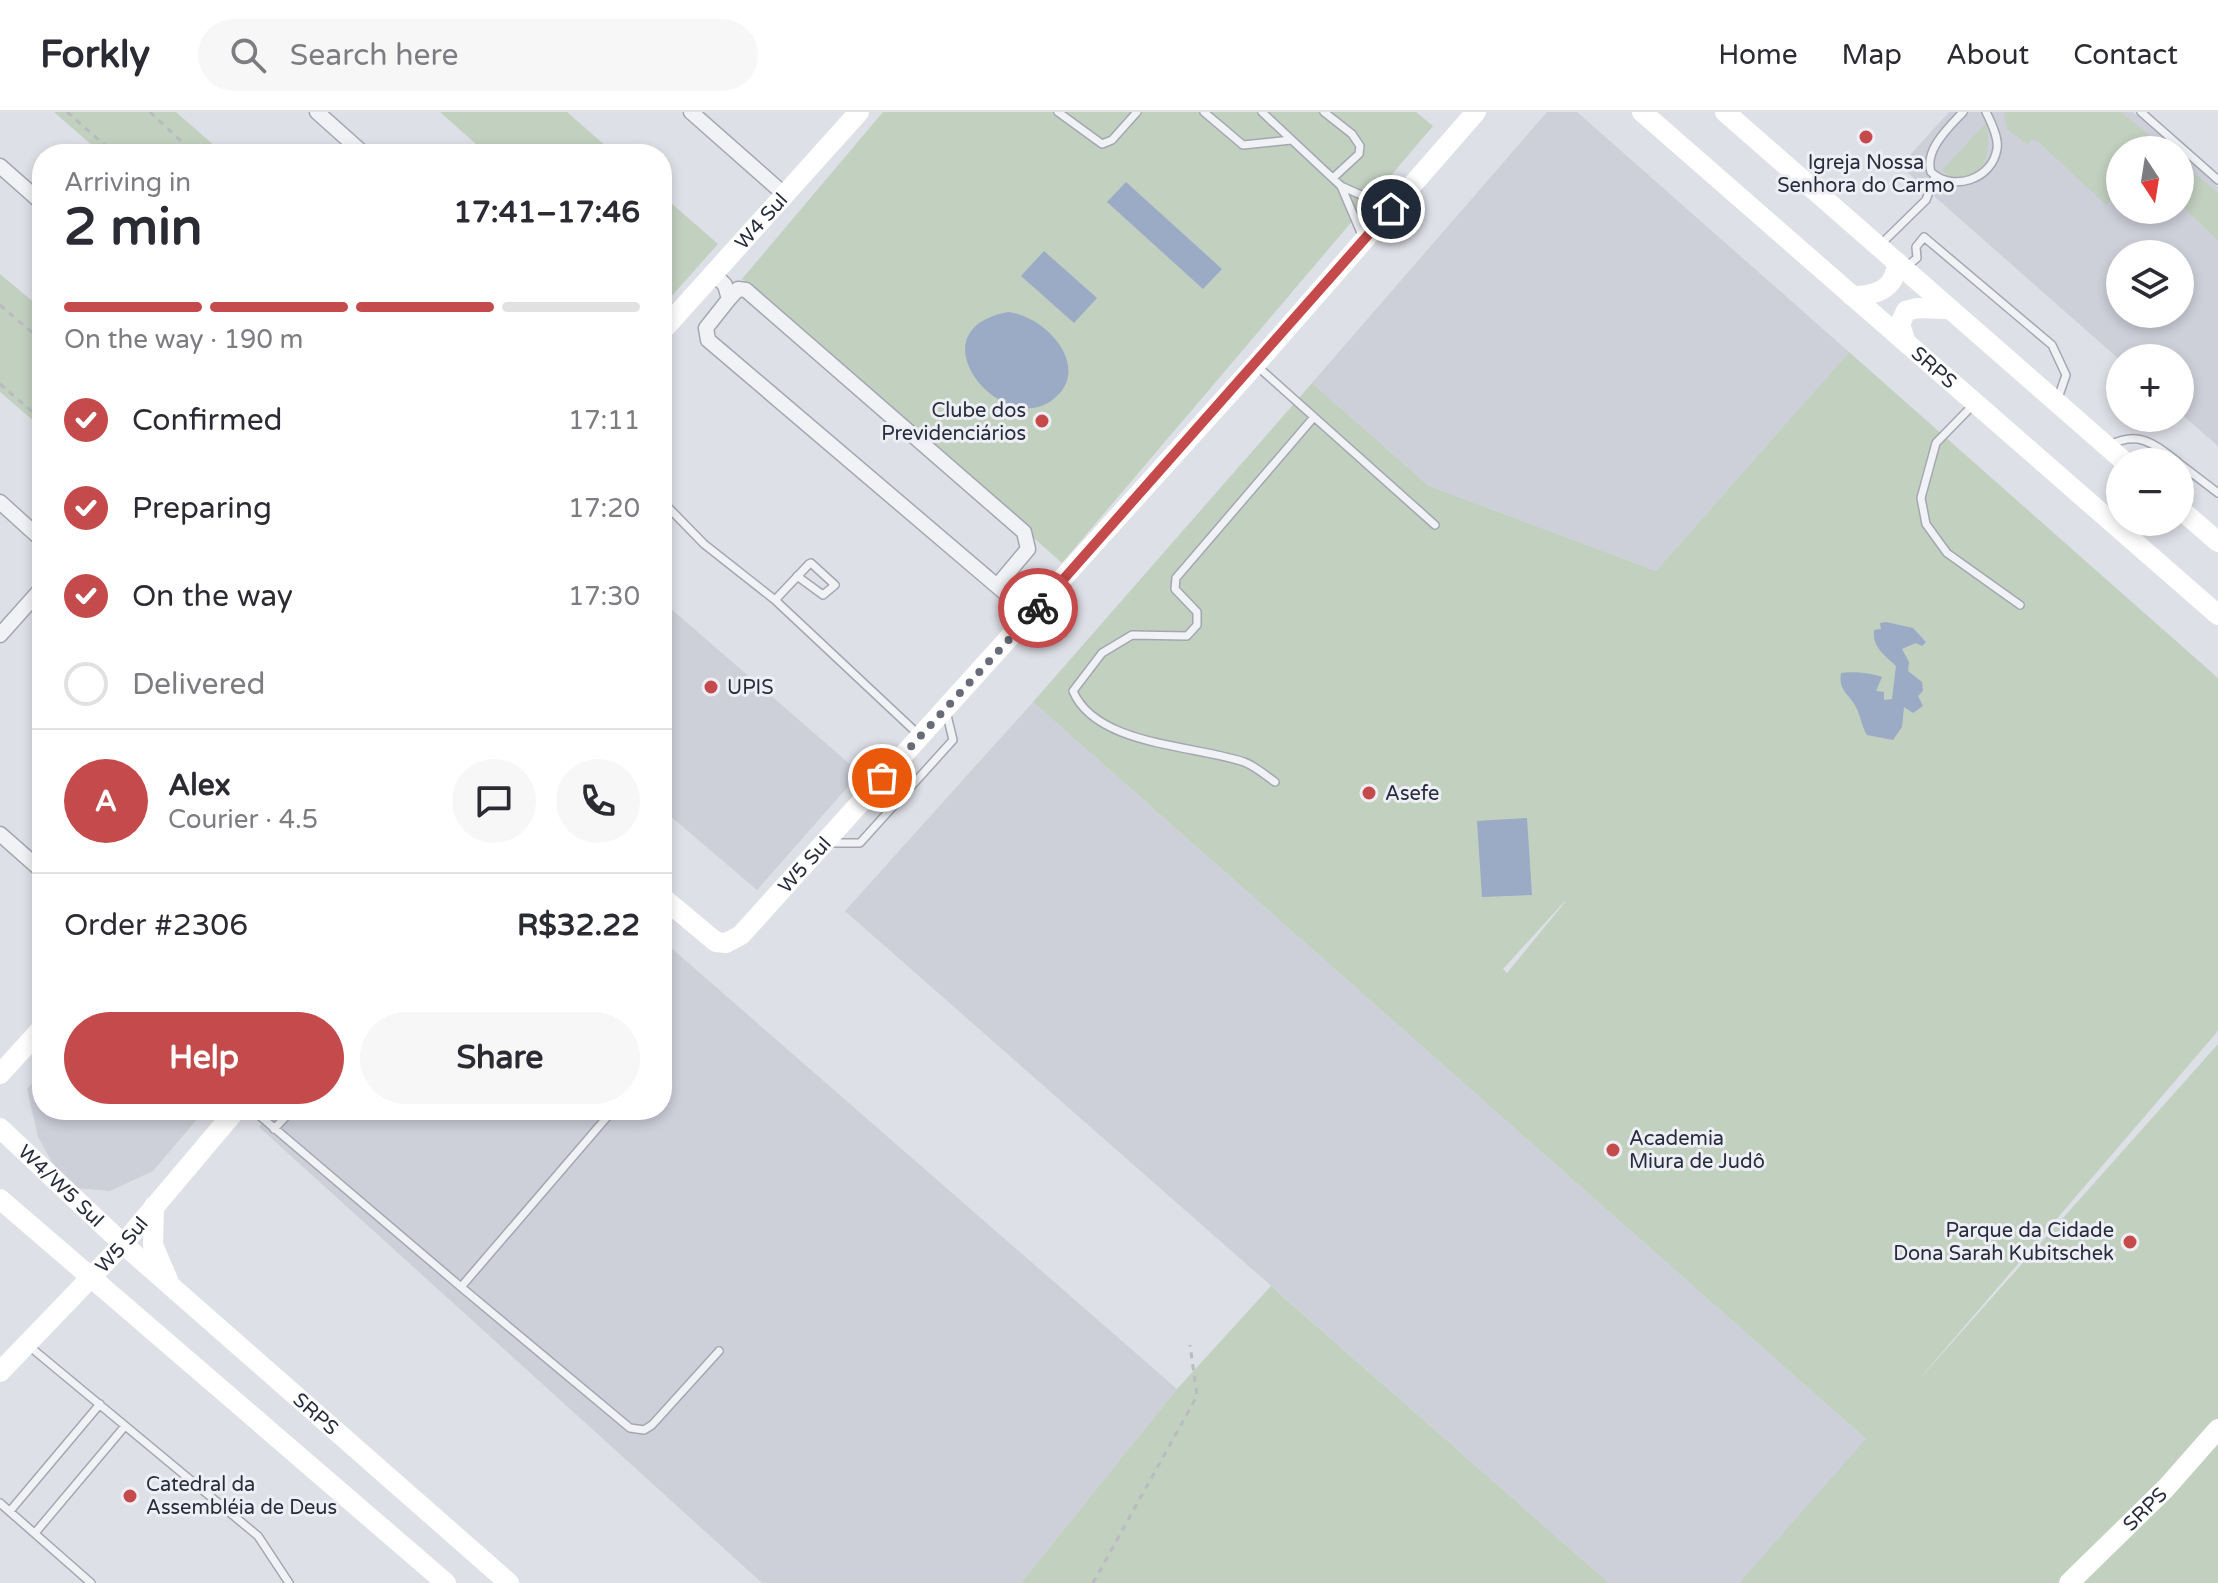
<!DOCTYPE html>
<meta charset="utf-8">
<style>
:root{--surface:#fff;--page:#f7f7f7;--text:#2b2b33;--muted:#7c7c81;--line:#e1e1e2;--accent:#c54a4c}
body{margin:0;font-family:"Varela Round",sans-serif;background:var(--page);color:var(--text);height:100vh;display:flex;flex-direction:column;font-size:30px;white-space:nowrap}
*{box-sizing:border-box;margin:0}
p{font-size:26px;color:var(--muted)}
.icon{flex:none;width:44px;height:44px;fill:none;stroke:currentColor;stroke-width:2;stroke-linecap:round;stroke-linejoin:round}
.map{position:relative;flex:1;overflow:hidden}
.side{position:absolute;left:32px;top:32px;width:640px;height:976px;display:flex;flex-direction:column;background:var(--surface);border-radius:32px;box-shadow:0 4px 12px #0003}
.side>*{flex:none}
.needle{width:52px;rotate:168deg}
.fabs{position:absolute;left:2106px;top:24px;display:grid;gap:16px}
.fabs a{display:grid;place-items:center;width:88px;height:88px;border-radius:50%;background:var(--surface);box-shadow:0 4px 12px #0003;font-size:40px}
.pin{position:absolute;display:grid;place-items:center;width:68px;height:68px;color:#fff;margin:-34px;border:4px solid #fff;border-radius:50%;box-shadow:0 2px 8px #0007}
.courier{position:absolute;display:grid;place-items:center;width:80px;height:80px;margin:-40px;border:6px solid #c54a4c;border-radius:50%;background:#fff;color:#222;box-shadow:0 2px 10px #0007}
.headline em{font-style:normal;font-weight:700}
.headline div{display:flex;flex-direction:column-reverse}
.headline{display:flex;align-items:center;justify-content:space-between;height:136px;padding:0 32px}
h1{font-size:52px;font-weight:700;line-height:60px}
.bar{display:grid;grid-template-columns:repeat(4,1fr);gap:12px 8px;align-content:center;height:96px;padding:0 32px}
.bar i{height:10px;border-radius:6px;background:var(--line)}
.bar .on{background:var(--accent)}
.bar p{grid-column:span 4}
.line{display:flex;align-items:center;gap:20px;padding:0 32px;border-top:2px solid var(--line)}
.line div{flex:1}
.round{display:grid;place-items:center;flex:none;width:84px;height:84px;border-radius:42px;background:var(--page)}
ol{padding:0 32px;list-style:none}
li{display:flex;align-items:center;gap:24px;height:88px}
li p{margin-inline-start:auto}
li .icon{padding:8px;border-radius:50%;background:var(--accent);color:#fff;stroke-width:4}
li:last-child{color:var(--muted)}
li i{width:44px;height:44px;border:4px solid var(--line);border-radius:50%}
.cta{display:flex;gap:16px;margin-top:auto;padding:16px 32px}
.cta a{flex:1;height:92px;border-radius:48px;background:var(--accent);color:#fff;font-size:32px;font-weight:700;line-height:92px;text-align:center}
.cta a+a{background:var(--page);color:var(--text)}
header{display:flex;align-items:center;gap:48px;box-sizing:border-box;height:112px;padding:0 40px;background:var(--surface);border-bottom:2px solid var(--line)}
header strong{font-size:38px}
nav{display:flex;gap:44px;margin-inline-start:auto;font-size:28px}
.search{width:560px;height:72px;background:var(--page);display:flex;align-items:center;gap:20px;box-sizing:border-box;padding:0 28px;border-radius:44px;color:var(--muted);font-size:30px}
.map>svg:first-child{display:block}
.built{fill:#cdcfd9;fill-rule:evenodd}
.green{fill:#c2d0c0;fill-rule:evenodd}
.water{fill:#9baac5}
.lines{fill:none;stroke-linecap:round;stroke-linejoin:round}
.lane-casing{stroke:#a4a7b1;stroke-width:10}
.street-casing{stroke:#a4a7b1;stroke-width:17}
.path{stroke:#b9bbc1;stroke-width:3;stroke-dasharray:6 6;stroke-linecap:butt}
.lane{stroke:#f1f2f5;stroke-width:7}
.street{stroke:#f1f2f5;stroke-width:14}
.secondary{stroke:#fff;stroke-width:20}
.done{stroke:#686c78;stroke-width:8;stroke-dasharray:0 14.4}
.route{stroke:#c54a4c;stroke-width:10}
.poi-dot{fill:#c54a4c;stroke:#eeeff5;stroke-width:3}
.labels{text-anchor:middle;stroke-width:6;stroke-linejoin:round;paint-order:stroke}
.poi-label{font-size:20px;fill:#282d3d;stroke:#eeeff5;text-anchor:start}
.street-label{font-size:20px;fill:#282d3d;stroke:#eeeff5}
</style>
<header>
<strong>Forkly</strong>
<div class="search"><svg class="icon" aria-label="search" viewBox="0 0 24 24"><circle cx="10" cy="10" r="6"/><path d="M15 15l6 6"/></svg>Search here</div>
<nav><a>Home</a><a>Map</a><a>About</a><a>Contact</a></nav>
</header>
<div class="map">
<svg width="2218" height="1471" viewBox="0 0 2218 1471">
<rect width="100%" height="100%" fill="#dee0e7"/>
<path class="built" d="M1547 0H1577L1849 240 1656 459 1429 374 1312 271Z
M1949 0H2133L2176 38H2120V98H2180V41L2218 75V334L2180 301V246L2120 248 1900 54ZM2120 142H2180V202H2120Z
M662 489 860 661 757 778 662 697Z
M1033 590 1867 1328 1739 1471H1609L845 799Z
M662 828 1177 1277 1021 1471H762L259 1015 273 998H662Z
M42 960V998H205L153 1059 110 1079 75 1076 52 1050 38 1025 27 977Z"/>
<path class="green" d="M54 0H176L224 42H102Z
M440 0H567L615 42H487Z
M883 0H1416L1433 14 1062 451 742 167Z
M2004 0H2121L2167 38H2120V96L2110 88 2106 93 2040 31 2032 27 2028 33 2007 17Z
M1986 11C1993 41 1985 71 1949 64L1942 58Z
M2180 49 2218 81V128L2180 92Z
M662 83 718 132 662 195Z
M0 162 42 197V316L0 280Z
M1849 240 2218 566V919L1915 1272 2218 932V1471H1739L1866 1327 1033 590 1312 271 1429 374 1656 459ZM1564 790H1565L1507 861 1503 857Z
M1271 1174 1609 1471H1021L1177 1277Z"/>
<path class="water" d="M1126 70 1222 157 1203 177 1107 90Z
M1044 139 1097 186 1074 211 1021 164Z
M1008 200C1047 204 1095 258 1051 289 1000 325 912 218 1008 200Z
M1886 510 1913 516 1926 530 1922 534 1916 531 1902 537 1909 550 1908 559 1922 570 1923 579 1918 584 1923 594 1913 601 1904 595 1902 615 1893 628 1867 623C1862 615 1861 606 1857 597 1850 582 1838 580 1841 561 1853 559 1871 561 1882 565L1876 579 1884 580V588L1892 587 1896 554C1885 543 1872 536 1874 518L1881 517 1880 511Z
M1527 706 1532 783 1482 785 1477 709Z"/>
<g class="lines">
<defs>
<path id="lane" d="M1058 0 1102 32 1112 28 1137 0
M1204 0 1243 33 1291 28
M1262 0 1341 74 1390 96
M1324 0 1352 22 1360 34 1359 42 1333 66
M1963 0C1949 15 1924 38 1931 60 1952 80 1992 68 1997 37 1999 26 1991 10 1986 0
M2141 0 2218 68
M1341 74 1362 123
M1880 133 1926 88 1935 64
M1906 155 1917 146 1916 135 1924 125 2052 233 2066 263 2057 289
M1257 254 1435 413
M1973 293 1936 331 1921 386 1926 412 1947 441 2020 493
M2110 333C2139 318 2154 332 2178 350
M2180 352 2218 381
M662 389 704 432 775 488 809 452 811 451 835 473 823 483 797 464
M775 488 919 623
M1275 670C1265 663 1255 654 1244 650 1195 633 1096 634 1073 579L1102 541 1132 523 1187 524 1197 513V500L1175 477 1176 466 1314 305
M830 731H860L953 628 946 599
M253 998 461 1175 613 998
M274 1017 292 998
M461 1175 630 1316 644 1318 652 1313 719 1239
M29 1234 258 1424 289 1471
M0 1391 91 1471
M10 1399 100 1292
M35 1421 125 1314"/>
<path id="street" d="M317 0 364 42
M691 0 785 83
M0 54 42 91
M713 161 725 173 729 187 706 216 708 228 1031 503
M729 187 738 177 746 178 1024 420 1028 437 997 474
M0 390 42 428
M0 523 42 476
M0 722 42 759"/>
</defs>
<use href="#lane" class="lane-casing"/>
<use href="#street" class="street-casing"/>
<path class="path" d="M67 0 115 42
M150 0 195 42
M0 193 42 229
M0 272 42 308
M1093 1471 1197 1284 1190 1233"/>
<use href="#lane" class="lane"/>
<use href="#street" class="street"/>
<g class="secondary">
<path id="s1" d="M1642 0 2218 503"/>
<path d="M1725 0 2125 350"/>
<path d="M1852 184C1876 184 1896 177 1897 150"/>
<path id="s2" d="M662 219 859 0"/>
<path d="M1905 228 1900 212 1906 199 1917 196 1946 197"/>
<path d="M2180 397 2218 430"/>
<path id="s3" d="M662 785 716 830 726 831 741 823 1255 253 1476 0"/>
<path d="M0 962 42 916"/>
<path id="s4" d="M0 1016 123 1132 509 1471"/>
<path d="M0 1087 446 1471"/>
<path d="M154 1094 153 1133 168 1168"/>
<path id="s5" d="M0 1260 123 1132 236 998"/>
<path id="s6" d="M2069 1471 2166 1376 2218 1317"/>
</g>
</g>
<g class="lines">
<path class="done" d="M882 666 1038 496"/>
<path class="route" d="M1038 496 1391 97"/>
</g>
<g class="poi-dot">
<circle cx="1866" cy="25" r="8"/>
<circle cx="1042" cy="309" r="8"/>
<circle cx="711" cy="575" r="8"/>
<circle cx="1369" cy="681" r="8"/>
<circle cx="1613" cy="1038" r="8"/>
<circle cx="2130" cy="1130" r="8"/>
<circle cx="130" cy="1384" r="8"/>
</g>
<g class="labels">
<g class="poi-label">
<text x="1866" y="57" text-anchor="middle">Igreja Nossa<tspan x="1866" dy="23">Senhora do Carmo</tspan></text>
<text x="1026" y="305" text-anchor="end">Clube dos<tspan x="1026" dy="23">Previdenciários</tspan></text>
<text x="727" y="582">UPIS</text>
<text x="1385" y="688">Asefe</text>
<text x="1629" y="1033">Academia<tspan x="1629" dy="23">Miura de Judô</tspan></text>
<text x="2114" y="1125" text-anchor="end">Parque da Cidade<tspan x="2114" dy="23">Dona Sarah Kubitschek</tspan></text>
<text x="146" y="1379">Catedral da<tspan x="146" dy="23">Assembléia de Deus</tspan></text>
</g>
<g class="street-label">
<text dy="7" stroke="none"><textPath href="#s2" startOffset="148">W4 Sul</textPath></text>
<text dy="7" stroke="none"><textPath href="#s1" startOffset="388">SRPS</textPath></text>
<text dy="7" stroke="none"><textPath href="#s3" startOffset="192">W5 Sul</textPath></text>
<text dy="7" stroke="none"><textPath href="#s4" startOffset="84">W4/W5 Sul</textPath></text>
<text dy="7" stroke="none"><textPath href="#s5" startOffset="176">W5 Sul</textPath></text>
<text dy="7" stroke="none"><textPath href="#s4" startOffset="426">SRPS</textPath></text>
<text dy="7" stroke="none"><textPath href="#s6" startOffset="106">SRPS</textPath></text>
</g>
</g>
</svg>
<div class="fabs">
<a><svg class="needle" viewBox="-14 -14 28 28"><path d="M0-13l5 13h-10z" fill="#e53935"/><path d="M0 13l5-13h-10z" fill="#7c7c81"/></svg></a>
<a><svg class="icon" aria-label="layers" viewBox="0 0 24 24"><path d="M12 4l9 5-9 5-9-5zM3 14l9 5 9-5"/></svg></a>
<a>+</a>
<a>−</a>
</div>
<div class="pin" style="left:882px;top:666px;background:#ea580c"><svg class="icon" aria-label="bag" viewBox="0 0 24 24"><path d="M5 8h14l-1 12H6zM9 8a3 3 0 0 1 6 0"/></svg></div>
<div class="pin" style="left:1391px;top:97px;background:#1f2937"><svg class="icon" aria-label="home" viewBox="0 0 24 24"><path d="M3 11l9-7 9 7M6 9v11h12V9"/></svg></div>
<div class="courier" style="left:1038px;top:496px"><svg class="icon" aria-label="bike" viewBox="0 0 24 24"><circle cx="6" cy="16" r="4"/><circle cx="18" cy="16" r="4"/><path d="M6 16l4-8h5l3 8M10 8l3 8H6M13 5h3"/></svg></div>
<section class="side">
<div class="headline"><div><h1>2 min</h1><p>Arriving in</p></div><em>17:41–17:46</em></div>
<div class="bar"><i class="on"></i><i class="on"></i><i class="on"></i><i></i><p>On the way · 190 m</p></div>
<ol>
<li><svg class="icon" aria-label="check" viewBox="0 0 24 24"><path d="M5 12l5 5 9-10"/></svg>Confirmed<p>17:11</p></li>
<li><svg class="icon" aria-label="check" viewBox="0 0 24 24"><path d="M5 12l5 5 9-10"/></svg>Preparing<p>17:20</p></li>
<li><svg class="icon" aria-label="check" viewBox="0 0 24 24"><path d="M5 12l5 5 9-10"/></svg>On the way<p>17:30</p></li>
<li><i></i>Delivered</li>
</ol>
<div class="line" style="height:144px"><b class="round" style="background:var(--accent);color:#fff">A</b><div><b>Alex</b><p>Courier · 4.5</p></div><a class="round"><svg class="icon" aria-label="chat" viewBox="0 0 24 24"><path d="M4 5h16v11H9l-5 4z"/></svg></a><a class="round"><svg class="icon" aria-label="phone" viewBox="0 0 24 24"><path d="M5 4h4l2 5-3 2q2 4 5 5l2-3 5 2v4C11 20 4 13 5 4z"/></svg></a></div>
<div class="line" style="height:104px"><div>Order #2306</div><b>R$32.22</b></div>
<div class="cta"><a>Help</a><a>Share</a></div>
</section>
</div>
